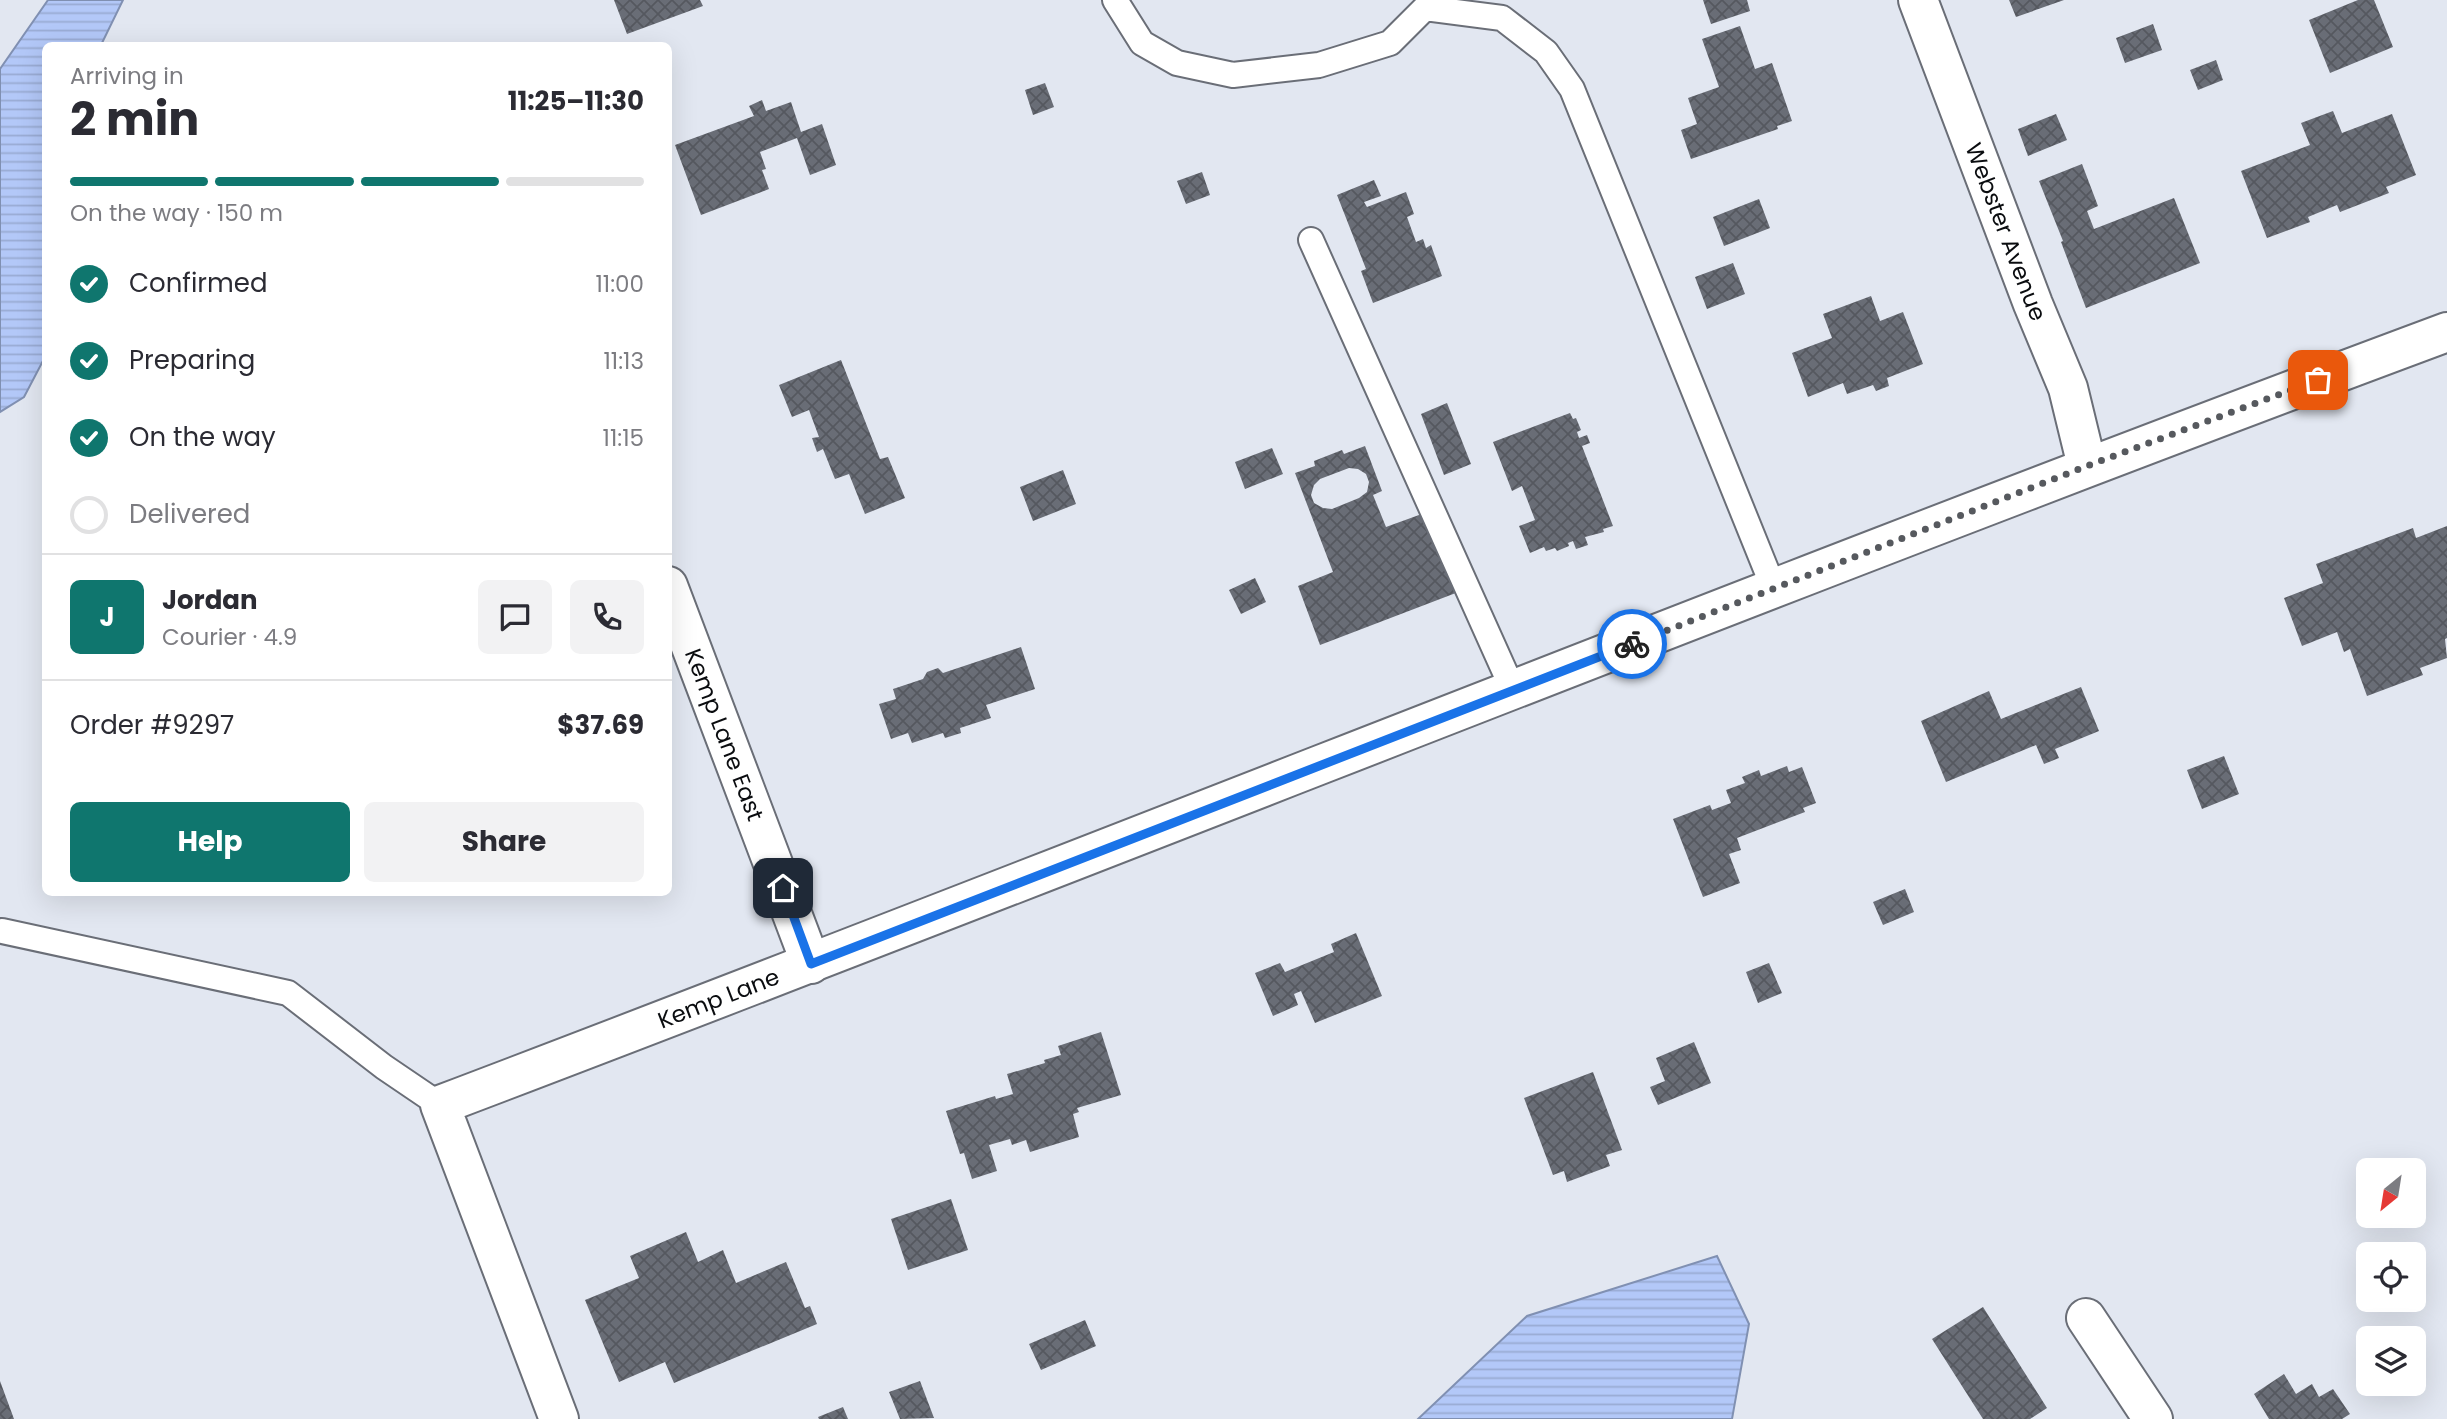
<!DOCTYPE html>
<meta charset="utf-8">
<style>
:root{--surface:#fff;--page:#f2f2f3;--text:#2b2b33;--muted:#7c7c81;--line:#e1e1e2;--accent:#0f766e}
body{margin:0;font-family:Poppins,sans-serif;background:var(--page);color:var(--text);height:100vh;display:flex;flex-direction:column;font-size:26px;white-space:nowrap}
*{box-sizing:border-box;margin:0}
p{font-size:23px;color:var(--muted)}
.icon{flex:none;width:38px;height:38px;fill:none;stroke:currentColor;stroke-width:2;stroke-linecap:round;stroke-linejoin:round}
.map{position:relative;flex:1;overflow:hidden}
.side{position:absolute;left:42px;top:42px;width:630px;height:854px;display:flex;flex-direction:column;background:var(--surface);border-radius:10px;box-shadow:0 7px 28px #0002}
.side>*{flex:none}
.needle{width:46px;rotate:210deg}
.buttons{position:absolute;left:2356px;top:1158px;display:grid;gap:14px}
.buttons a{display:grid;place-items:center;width:70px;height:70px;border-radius:10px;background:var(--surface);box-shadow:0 7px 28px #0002;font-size:35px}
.pin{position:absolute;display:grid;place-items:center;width:60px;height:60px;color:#fff;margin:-30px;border-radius:14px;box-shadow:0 4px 10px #0006}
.courier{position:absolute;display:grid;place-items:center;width:70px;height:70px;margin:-35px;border:5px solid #1a73e8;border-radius:50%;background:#fff;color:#222;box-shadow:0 2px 9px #0007}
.summary em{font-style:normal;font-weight:700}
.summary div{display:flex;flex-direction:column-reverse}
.summary{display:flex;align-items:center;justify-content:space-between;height:119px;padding:0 28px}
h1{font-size:46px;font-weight:700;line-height:52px}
.bar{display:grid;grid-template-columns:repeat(4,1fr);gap:10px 7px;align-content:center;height:84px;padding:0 28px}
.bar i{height:9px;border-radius:5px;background:var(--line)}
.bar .current{background:var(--accent)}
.bar p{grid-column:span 4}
.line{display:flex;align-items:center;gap:18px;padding:0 28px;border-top:2px solid var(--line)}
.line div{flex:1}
.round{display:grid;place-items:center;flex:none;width:74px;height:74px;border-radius:10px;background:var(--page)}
ol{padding:0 28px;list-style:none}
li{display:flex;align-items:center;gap:21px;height:77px}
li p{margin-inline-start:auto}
li .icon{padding:7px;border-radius:50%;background:var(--accent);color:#fff;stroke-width:4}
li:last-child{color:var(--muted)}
li i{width:38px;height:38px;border:4px solid var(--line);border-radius:50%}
.primary-button{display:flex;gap:14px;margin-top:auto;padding:14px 28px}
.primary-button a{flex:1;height:80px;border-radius:10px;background:var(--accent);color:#fff;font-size:28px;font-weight:700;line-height:80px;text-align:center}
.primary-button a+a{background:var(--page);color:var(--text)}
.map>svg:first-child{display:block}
.water{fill:url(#water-rules);stroke:#8090b2;stroke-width:2}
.building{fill:url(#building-cross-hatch);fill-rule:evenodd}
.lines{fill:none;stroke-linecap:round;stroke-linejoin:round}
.lane-casing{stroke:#6a6e77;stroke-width:28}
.street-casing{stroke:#6a6e77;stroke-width:42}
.lane{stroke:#fff;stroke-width:24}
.street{stroke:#fff;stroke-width:38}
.done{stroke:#56595e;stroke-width:7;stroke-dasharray:0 12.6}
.route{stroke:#1a73e8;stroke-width:9}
.labels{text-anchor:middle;stroke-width:5;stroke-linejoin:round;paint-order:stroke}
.street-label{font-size:23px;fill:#0a0c0f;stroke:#eff4fe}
</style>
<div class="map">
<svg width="2447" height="1419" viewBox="0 0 2447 1419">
<defs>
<pattern id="water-rules" width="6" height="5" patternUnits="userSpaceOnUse" patternTransform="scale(1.75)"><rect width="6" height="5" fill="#b3c8f8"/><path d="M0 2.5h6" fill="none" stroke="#99abd3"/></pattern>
<pattern id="building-cross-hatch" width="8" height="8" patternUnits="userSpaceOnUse" patternTransform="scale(1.75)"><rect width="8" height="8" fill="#696d76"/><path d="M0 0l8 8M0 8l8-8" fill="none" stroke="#55585f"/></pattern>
</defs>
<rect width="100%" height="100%" fill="#e2e7f1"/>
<path class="water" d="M48 0H123L101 45 46 46 45 357 24 397 0 412V69Z
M1717 1256 1749 1324 1732 1419H1418L1527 1316Z"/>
<path class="building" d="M614 0H700L703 6 627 34Z
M1703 0H1747L1750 11 1711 24Z
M2009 0H2064L2016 17Z
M2358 0H2374L2393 47 2330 73 2309 20Z
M2153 24 2162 50 2125 63 2116 38Z
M1740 26 1755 69 1772 63 1792 121 1777 126 1778 129 1691 159 1681 130 1697 124 1688 98 1719 87 1702 39Z
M2216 60 2223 80 2198 90 2190 70Z
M1045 83 1054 107 1033 115 1025 90Z
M762 100 766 111 791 102 801 132 822 124 836 165 810 175 797 138 760 152 766 169 762 170 769 189 701 215 675 145 754 116 749 106Z
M2333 111 2342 133 2392 114 2416 175 2386 187 2389 193 2340 212 2337 205 2308 217 2310 222 2267 238 2241 171 2310 145 2301 123Z
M2056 114 2067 140 2028 156 2018 129Z
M2082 164 2098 206 2087 211 2094 229 2174 198 2200 263 2086 308 2061 242 2063 241 2039 181Z
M1202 172 1210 195 1186 204 1177 181Z
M1374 180 1381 196 1364 202 1367 207 1406 192 1414 214 1407 217 1416 242 1423 239 1426 248 1431 245 1442 276 1373 303 1361 271 1366 269 1337 195Z
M1759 199 1770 228 1724 246 1713 217Z
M1733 263 1745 294 1707 309 1695 277Z
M1871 296 1880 321 1903 312 1923 364 1887 378 1889 386 1876 391 1873 385 1847 394 1843 383 1808 397 1792 353 1832 338 1823 314Z
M841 360 880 459 888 457 905 498 865 514 849 474 835 479 823 449 817 452 812 438 819 437 809 410 792 417 779 385Z
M1447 403 1471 464 1444 475 1421 414Z
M1570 413 1573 419 1576 418 1581 430 1577 432 1579 438 1587 435 1590 443 1582 446 1613 526 1603 529 1604 532 1585 537 1588 545 1576 549 1573 541 1568 543 1569 546 1557 551 1555 548 1546 551 1544 547 1530 553 1519 526 1535 520 1522 486 1512 491 1493 442Z
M1365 446 1382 491 1373 495 1386 527 1430 511 1461 591 1320 645 1298 586 1333 572 1295 473 1315 466 1314 461 1342 450 1344 454ZM1349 468 1358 469 1366 474 1369 482 1367 492 1359 498 1332 509 1323 508 1314 503 1311 495 1314 485 1320 479Z
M1272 448 1283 474 1245 489 1235 462Z
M1063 470 1076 504 1033 521 1020 487Z
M2447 526V638L2445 639 2447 658 2420 668 2423 675 2367 696 2350 649 2344 652 2337 632 2302 646 2284 598 2323 583 2316 564 2413 528 2416 538Z
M1255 578 1266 602 1241 614 1229 590Z
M1021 647 1035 689 986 705 991 718 960 728 961 733 945 738 943 733 912 743 908 733 891 739 879 704 896 699 893 689 923 679 927 672 938 668 943 673Z
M2081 687 2099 731 2055 749 2059 758 2044 764 2036 745 1946 782 1921 721 1989 691 2001 719Z
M2224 756 2239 794 2202 809 2187 770Z
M1787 766 1789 772 1802 767 1816 803 1803 808 1805 812 1737 838 1741 850 1729 854 1740 883 1703 897 1673 819 1710 805 1712 810 1731 803 1726 790 1745 783 1742 777 1759 770 1761 776Z
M1905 889 1914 912 1883 925 1873 902Z
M1356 933 1382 996 1315 1023 1301 991 1294 994 1298 1005 1273 1016 1255 973 1280 963 1285 972 1334 952 1331 944Z
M1769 963 1782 993 1758 1003 1746 972Z
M1101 1032 1121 1095 1077 1108 1079 1112 1073 1114 1079 1137 1030 1152 1026 1140 1012 1145 1010 1139 989 1145 997 1171 972 1179 964 1153 960 1154 946 1111 995 1096 996 1099 1013 1094 1007 1074 1045 1063 1044 1060 1061 1055 1058 1046Z
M1694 1042 1711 1083 1658 1105 1650 1087 1665 1081 1656 1058Z
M1593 1072 1622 1150 1606 1155 1610 1166 1567 1182 1564 1171 1553 1175 1524 1098Z
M951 1199 968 1250 908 1270 891 1219Z
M686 1232 698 1262 723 1250 736 1283 786 1262 805 1308 810 1306 817 1324 674 1383 665 1362 619 1382 585 1300 639 1278 630 1256Z
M1983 1307 2047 1408 2030 1419H1983L1932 1339Z
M1085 1320 1096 1346 1041 1370 1029 1344Z
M2284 1374 2296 1394 2312 1384 2319 1397 2333 1389 2350 1414 2342 1419H2269L2254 1394Z
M0 1381 14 1419H0Z
M920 1381 934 1418 900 1419 889 1392Z
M843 1407 848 1419H819L818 1417Z"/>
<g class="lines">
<defs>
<path id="lane" d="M1115 0 1142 43 1177 63 1233 75 1319 65 1390 43 1425 8 1502 18 1546 52 1572 89 1774 589
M1311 240 1513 690
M2 931 288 993 384 1067 440 1105"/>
<g id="street">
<path id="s1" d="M1918 0 2033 304 2068 388 2087 466"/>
<path id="s2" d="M668 586 811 964"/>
<path d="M2086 1318 2153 1419"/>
<path id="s3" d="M559 1419 440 1105C1110 851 1775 582 2447 332"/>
</g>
</defs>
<use href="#lane" class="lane-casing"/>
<use href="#street" class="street-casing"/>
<use href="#lane" class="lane"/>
<use href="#street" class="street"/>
</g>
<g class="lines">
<path class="done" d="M1632 644 2087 466 2318 380"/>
<path class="route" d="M783 888 811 964 1632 644"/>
</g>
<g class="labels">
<g class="street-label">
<text dy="8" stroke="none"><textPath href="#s1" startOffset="248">Webster Avenue</textPath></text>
<text dy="8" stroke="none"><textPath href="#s2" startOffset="159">Kemp Lane East</textPath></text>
<text dy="8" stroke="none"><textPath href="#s3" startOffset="634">Kemp Lane</textPath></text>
</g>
</g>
</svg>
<div class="buttons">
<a><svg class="needle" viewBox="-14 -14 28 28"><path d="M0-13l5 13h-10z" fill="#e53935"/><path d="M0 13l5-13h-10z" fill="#7c7c81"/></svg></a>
<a><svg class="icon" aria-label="locate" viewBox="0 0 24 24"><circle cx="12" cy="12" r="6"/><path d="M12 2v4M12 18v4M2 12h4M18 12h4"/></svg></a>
<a><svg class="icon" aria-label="layers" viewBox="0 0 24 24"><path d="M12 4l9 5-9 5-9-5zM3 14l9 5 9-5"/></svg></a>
</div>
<div class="pin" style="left:2318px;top:380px;background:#ea580c"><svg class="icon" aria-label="bag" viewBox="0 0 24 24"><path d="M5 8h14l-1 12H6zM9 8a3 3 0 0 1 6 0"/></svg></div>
<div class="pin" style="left:783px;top:888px;background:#1f2937"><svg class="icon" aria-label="home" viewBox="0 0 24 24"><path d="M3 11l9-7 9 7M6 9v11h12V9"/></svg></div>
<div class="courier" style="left:1632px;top:644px"><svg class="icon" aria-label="bike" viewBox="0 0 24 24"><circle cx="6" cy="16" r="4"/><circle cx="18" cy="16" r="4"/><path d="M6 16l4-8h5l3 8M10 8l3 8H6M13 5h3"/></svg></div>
<section class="side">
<div class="summary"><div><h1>2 min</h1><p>Arriving in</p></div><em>11:25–11:30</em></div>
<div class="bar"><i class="current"></i><i class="current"></i><i class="current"></i><i></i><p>On the way · 150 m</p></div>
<ol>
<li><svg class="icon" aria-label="check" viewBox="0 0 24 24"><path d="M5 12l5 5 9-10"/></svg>Confirmed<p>11:00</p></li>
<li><svg class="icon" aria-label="check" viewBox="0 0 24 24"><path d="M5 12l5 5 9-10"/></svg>Preparing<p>11:13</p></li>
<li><svg class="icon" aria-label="check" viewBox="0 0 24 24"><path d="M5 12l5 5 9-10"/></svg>On the way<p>11:15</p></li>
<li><i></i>Delivered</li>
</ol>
<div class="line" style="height:126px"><b class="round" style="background:var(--accent);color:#fff">J</b><div><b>Jordan</b><p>Courier · 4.9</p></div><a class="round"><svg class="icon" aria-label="chat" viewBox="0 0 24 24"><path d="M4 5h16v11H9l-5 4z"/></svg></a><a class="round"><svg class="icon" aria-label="phone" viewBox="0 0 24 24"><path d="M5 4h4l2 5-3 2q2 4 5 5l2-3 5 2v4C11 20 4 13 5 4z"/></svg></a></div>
<div class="line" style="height:91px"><div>Order #9297</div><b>$37.69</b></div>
<div class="primary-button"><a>Help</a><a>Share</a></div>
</section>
</div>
